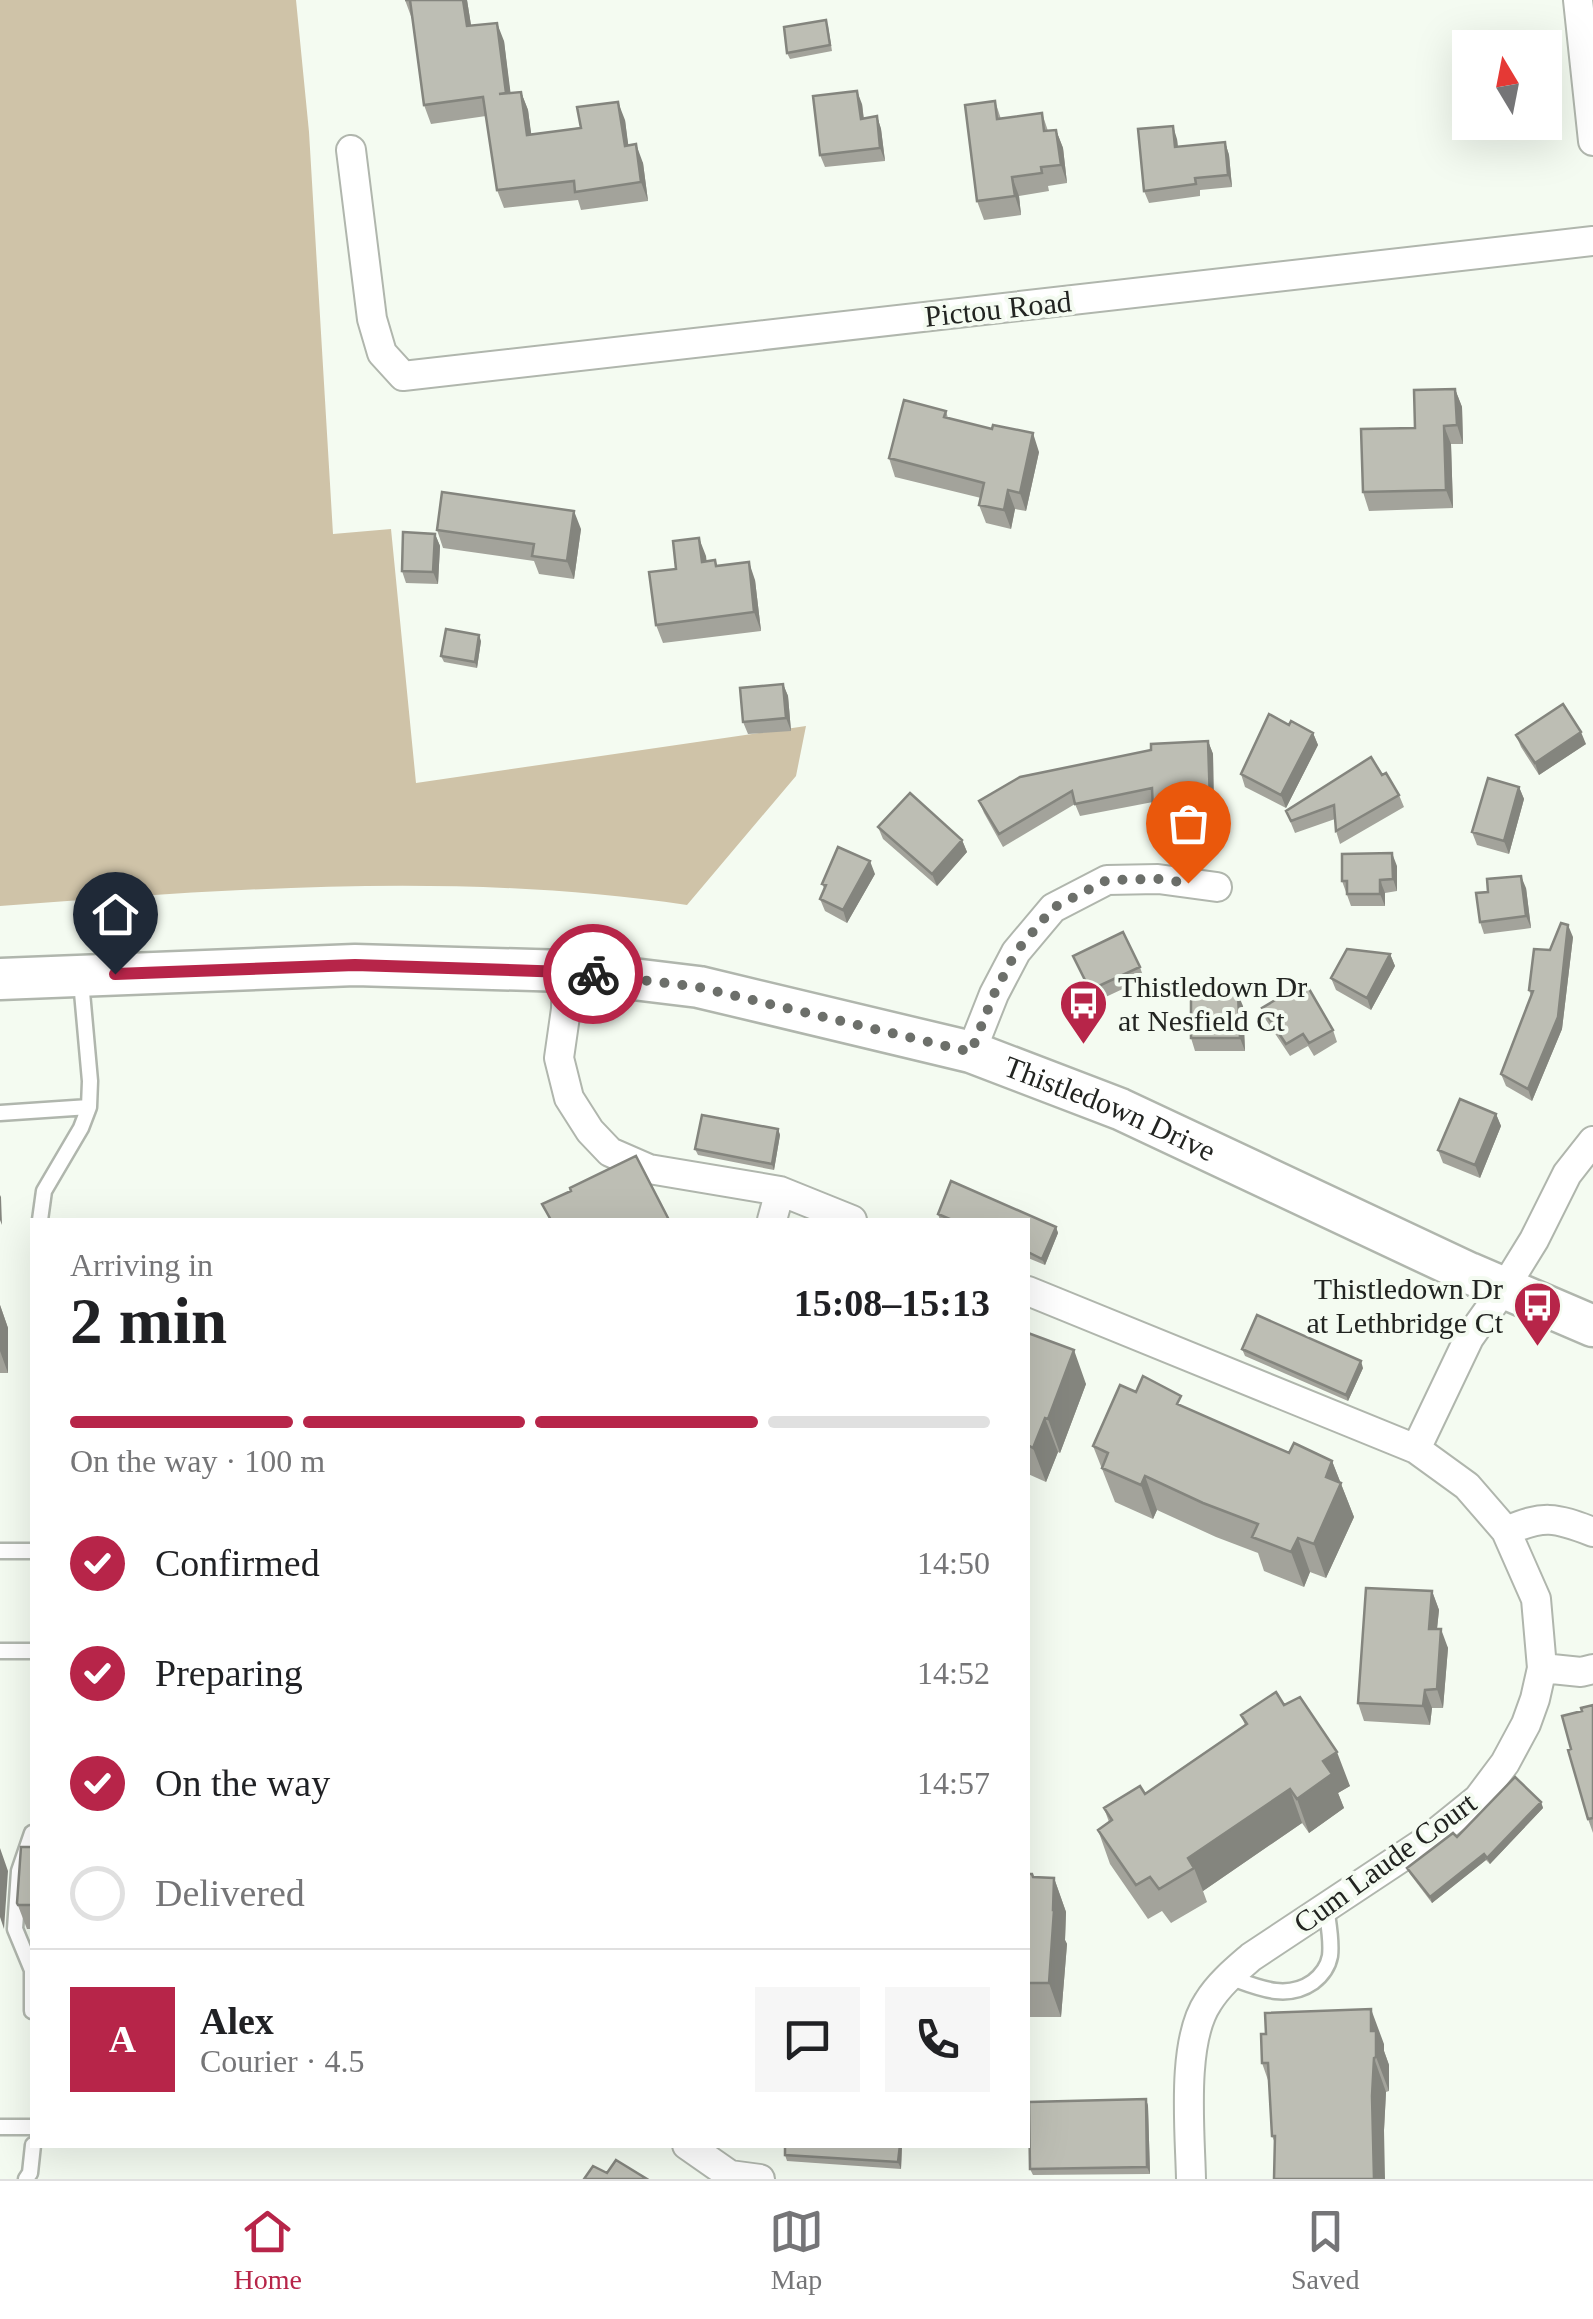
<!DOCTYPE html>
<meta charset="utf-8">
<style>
:root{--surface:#fff;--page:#f6f6f6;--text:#202124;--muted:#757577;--line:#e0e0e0;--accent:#b72549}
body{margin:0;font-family:Georgia,serif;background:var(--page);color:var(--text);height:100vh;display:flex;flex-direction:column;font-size:38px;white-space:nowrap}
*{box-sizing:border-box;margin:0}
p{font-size:32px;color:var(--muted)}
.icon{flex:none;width:55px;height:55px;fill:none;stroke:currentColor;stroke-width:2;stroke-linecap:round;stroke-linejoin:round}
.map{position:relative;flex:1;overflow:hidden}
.drawer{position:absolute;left:30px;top:1218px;width:1000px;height:930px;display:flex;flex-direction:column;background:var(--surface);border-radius:0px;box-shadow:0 10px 40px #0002}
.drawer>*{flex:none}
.needle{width:65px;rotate:350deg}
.fabs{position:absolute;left:1452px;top:30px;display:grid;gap:20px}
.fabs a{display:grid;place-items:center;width:110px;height:110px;border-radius:0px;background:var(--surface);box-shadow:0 10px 40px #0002;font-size:50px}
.pin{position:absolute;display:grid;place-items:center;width:85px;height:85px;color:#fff;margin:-102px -42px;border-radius:50% 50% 50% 0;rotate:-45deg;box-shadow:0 0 10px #0007}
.pin .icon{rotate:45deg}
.courier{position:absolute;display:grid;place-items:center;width:100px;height:100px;margin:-50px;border:8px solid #b72549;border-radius:50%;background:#fff;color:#222;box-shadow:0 2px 12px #0007}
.summary em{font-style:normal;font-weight:800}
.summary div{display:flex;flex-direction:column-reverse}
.summary{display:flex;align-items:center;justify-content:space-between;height:170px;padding:0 40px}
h1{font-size:65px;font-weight:800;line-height:75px}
.bar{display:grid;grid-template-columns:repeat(4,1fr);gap:15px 10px;align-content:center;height:120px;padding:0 40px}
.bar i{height:12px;border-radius:8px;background:var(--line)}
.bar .selected{background:var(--accent)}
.bar p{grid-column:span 4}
.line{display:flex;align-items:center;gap:25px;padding:0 40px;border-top:2px solid var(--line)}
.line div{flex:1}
.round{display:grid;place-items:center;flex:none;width:105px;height:105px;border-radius:0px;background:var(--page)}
ol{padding:0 40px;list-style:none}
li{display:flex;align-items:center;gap:30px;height:110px}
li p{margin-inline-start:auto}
li .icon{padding:10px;border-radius:50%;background:var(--accent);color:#fff;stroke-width:4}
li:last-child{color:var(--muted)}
li i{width:55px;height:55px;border:5px solid var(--line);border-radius:50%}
.dock{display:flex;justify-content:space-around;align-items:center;height:140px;border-top:2px solid var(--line);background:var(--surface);font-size:28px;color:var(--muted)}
.dock a{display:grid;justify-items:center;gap:5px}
.dock .selected{color:var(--accent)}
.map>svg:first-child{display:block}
.green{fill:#cfc3a8}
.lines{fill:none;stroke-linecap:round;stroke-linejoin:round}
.service-casing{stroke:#b0b6ad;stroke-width:19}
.minor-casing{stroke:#b0b6ad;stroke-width:32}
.secondary-casing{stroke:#b0b6ad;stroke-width:45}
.service{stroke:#fff;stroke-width:14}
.minor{stroke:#fff;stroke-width:28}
.secondary{stroke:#fff;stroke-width:40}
.wall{fill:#a3a39b}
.shaded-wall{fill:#84857e}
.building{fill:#bdbeb4;stroke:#84857e;stroke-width:2.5}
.done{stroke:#6c6f6a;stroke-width:10;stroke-dasharray:0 18}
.route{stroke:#b72549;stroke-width:12}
.labels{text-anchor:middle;stroke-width:8;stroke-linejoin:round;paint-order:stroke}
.street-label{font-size:30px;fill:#222421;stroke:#f4fbf1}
.poi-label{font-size:30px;fill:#222421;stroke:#f4fbf1;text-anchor:start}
</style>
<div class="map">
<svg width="1593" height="2179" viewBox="0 0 1593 2179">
<rect width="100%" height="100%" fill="#f4fbf1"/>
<path class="green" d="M0 0H296L309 132 333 534 391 529 416 783 806 726 796 776 687 905C459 871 229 889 0 906Z"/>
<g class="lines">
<defs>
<path id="service" d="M0 1113 89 1107
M40 1220 44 1191 81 1128 89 1107 90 1081 81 981
M0 1551H32
M0 1651H32
M32 1833 19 1871 15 1929 32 1970V2011
M1229 1977C1257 1987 1286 2001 1313 1982 1322 1975 1328 1967 1330 1956 1332 1940 1328 1922 1326 1907
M0 2127H32
M26 2179 30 2173 33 2145"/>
<path id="minor" d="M1578 0 1593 141
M351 150 372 319 382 353 403 376 1593 241
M567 971 566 1009 559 1058 569 1098 590 1131 610 1152 649 1169 780 1191 852 1220
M971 1052 994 994 1016 952 1053 908 1107 880 1158 879 1217 887
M772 1220 780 1191
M1028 1291 1416 1449 1467 1486 1506 1531 1536 1599 1542 1668 1535 1699 1526 1724 1505 1763 1478 1799 1426 1841 1251 1957C1236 1970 1219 1984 1208 2002 1181 2042 1190 2131 1191 2179
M1416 1449 1469 1338 1505 1287 1534 1240 1567 1174 1593 1141
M1506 1531C1544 1515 1554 1517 1593 1532
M1542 1668 1581 1672 1593 1669
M687 2145 730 2175 760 2179"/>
<g id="secondary">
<path id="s1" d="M0 979 355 965 567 971 699 987 971 1052 1120 1109 1469 1273 1593 1326"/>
</g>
</defs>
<use href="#service" class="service-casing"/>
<use href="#minor" class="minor-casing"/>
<use href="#secondary" class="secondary-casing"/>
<use href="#service" class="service"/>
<use href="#minor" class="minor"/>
<use href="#secondary" class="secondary"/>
</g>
<path class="wall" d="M405 0H467L471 25 504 41 510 93 521 92 528 110 531 135 625 120 628 146 643 163 648 201 581 210 578 200 504 208 497 190 486 116 431 124 424 105 412 19Z
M828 26 832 51 790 59 787 53Z
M995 101 1001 119 1042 113 1048 131 1056 130 1063 148 1067 183 1048 186 1049 191 1019 196 1021 215 984 220 977 201Z
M862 104 864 119 877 116 881 129 885 161 825 167 820 155Z
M1177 139 1178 147 1225 142 1229 155 1232 187 1200 190V196L1149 203 1144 191Z
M1455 389 1462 407 1463 444H1451L1453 508 1369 511 1363 492 1415 428Z
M946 411 948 418 1039 452 1026 511 1015 509 1011 529 986 523 979 505 981 498 895 477 889 458Z
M581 529 574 579 539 574 534 561 443 548 437 530Z
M435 534 440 546 438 584 406 583 402 571Z
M706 556V561L715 560 717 565 755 580 761 631 663 643 656 625 676 569Z
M481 641 477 668 444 662 441 656Z
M783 684 788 696 791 731 748 734 743 722Z
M1289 725 1313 733 1318 745 1286 808 1245 787 1241 774Z
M1516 735 1586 744 1539 775 1521 747Z
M1208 741 1213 754 1214 814 1189 817 1190 821 1157 823 1153 811V802L1080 816 1075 804 1003 847 984 813 979 801Z
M1382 775 1399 795 1404 807 1340 844 1336 831 1335 819 1295 833 1286 811Z
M1519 787 1524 799 1509 854 1477 845 1472 832Z
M878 827 962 840 967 852 937 886 883 839Z
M1397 866V891L1385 893V906H1351L1342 881Z
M875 874 847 923 825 911 820 899 824 888 822 884Z
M1526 888 1531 928 1484 934 1480 922Z
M1573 937 1562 1029 1532 1101 1506 1086 1501 1074 1531 996 1529 990 1550 950Z
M1390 954 1395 966 1371 1010 1336 990 1331 978Z
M1073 956 1140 967 1144 979 1095 1002Z
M1243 1006 1245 1051H1195L1191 1038Z
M1262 1008 1333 1030 1337 1042 1314 1056 1308 1046 1290 1056 1266 1020Z
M1496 1114 1501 1126 1480 1178 1443 1163 1438 1150Z
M778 1129 780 1135 774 1170 698 1155 695 1149Z
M951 1181 1056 1227 1058 1233 1045 1265 1028 1258V1220H940L938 1214Z
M0 1305 8 1328V1373H0Z
M1028 1333 1086 1384 1060 1453 1058 1452 1046 1482 1028 1474Z
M1242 1349 1363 1368 1348 1401 1245 1356Z
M1136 1392 1185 1407 1289 1453 1332 1461 1354 1517 1326 1578 1310 1572 1304 1587 1264 1571 1258 1553 1216 1537 1157 1510 1153 1519 1115 1502 1093 1446Z
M1432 1591 1439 1610 1437 1629 1448 1648 1443 1708H1432L1430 1725 1364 1721 1358 1703Z
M1284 1705 1350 1786 1338 1793 1344 1808 1309 1833 1302 1823 1203 1891 1207 1902 1171 1923 1162 1911 1148 1919 1110 1864 1098 1830 1109 1822 1104 1808 1145 1794 1245 1725 1241 1715Z
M1593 1705V1833L1588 1819 1571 1749 1582 1711Z
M1541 1802 1543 1808 1490 1864 1486 1860 1432 1903 1410 1874 1407 1868 1457 1837Z
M32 1847V1929H27L17 1903Z
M1028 1874 1033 1877 1054 1878 1066 1912 1065 1940 1067 1944 1061 2017H1028Z
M1384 2044V2051L1389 2065V2091L1386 2092 1384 2130 1275 2143 1272 2136 1269 2083 1262 2063Z
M1146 2099 1148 2106 1150 2174 1033 2175 1030 2169Z
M785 2145H902L901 2169 787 2161 785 2155Z"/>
<path class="shaded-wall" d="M463 0H467L474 44 467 26Z
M497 23 504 41 513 112 506 93Z
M857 91 862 104 865 132 861 119Z
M521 92 528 110 534 154 527 135Z
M618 102 625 120 631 165 625 146Z
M877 116 881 129 885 161 880 148Z
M1173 126 1177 139 1179 160 1175 147Z
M1056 130 1063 148 1067 183 1061 165Z
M1225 142 1229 155 1232 187 1228 175Z
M636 144 643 163 648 201 641 182Z
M1012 177 1019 196 1021 215 1015 196Z
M1455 389 1462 407 1463 444 1457 425Z
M1444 426 1451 444 1453 508 1446 490Z
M1033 433 1039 452 1026 511 1020 493Z
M1008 490 1015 509 1011 529 1004 510Z
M574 511 581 529 574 579 567 561Z
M435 534 440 546 438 584 433 572Z
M699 538 706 556 709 580 702 562Z
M749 562 755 580 761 631 754 612Z
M479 635 481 641 477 668 475 662Z
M783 684 788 696 791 731 786 718Z
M1581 732 1586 744 1539 775 1535 763Z
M1313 733 1318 745 1286 808 1281 795Z
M1208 741 1213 754 1214 814 1210 802Z
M1519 787 1524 799 1509 854 1504 841Z
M962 840 967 852 937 886 932 874Z
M1392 853 1397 866V891L1393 879Z
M870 861 875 874 847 923 843 910Z
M1521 876 1526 888 1531 928 1526 916Z
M1380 880 1385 893V906L1380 894Z
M1568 925 1573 937 1562 1029 1532 1101 1528 1089Z
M1390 954 1395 966 1371 1010 1367 998Z
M1238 994 1243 1006 1245 1051 1240 1038Z
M1496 1114 1501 1126 1480 1178 1475 1165Z
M778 1129 780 1135 774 1170 772 1164Z
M0 1195 1 1197 2 1225 0 1220Z
M1056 1227 1058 1233 1045 1265 1042 1259Z
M0 1305 8 1328V1373L0 1351Z
M1074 1350 1086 1384 1060 1453 1048 1419Z
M1361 1361 1363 1368 1348 1401 1346 1395Z
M1045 1418 1058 1452 1046 1482 1033 1448Z
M1332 1461 1354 1517 1326 1578 1314 1544 1326 1477Z
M1145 1476 1157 1510 1153 1519 1141 1485Z
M1298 1538 1310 1572 1304 1587 1291 1552Z
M1432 1591 1439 1610 1435 1647 1429 1629Z
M1441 1629 1448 1648 1443 1708 1437 1689Z
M1425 1690 1432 1708 1430 1725 1423 1706Z
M1337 1752 1350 1786 1338 1793 1344 1808 1309 1833 1297 1799 1323 1761Z
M1290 1789 1302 1823 1203 1891 1194 1868 1188 1858Z
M1541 1802 1543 1808 1490 1864 1487 1858Z
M0 1848 8 1871 4 1929 0 1917Z
M1484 1854 1486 1860 1432 1903 1430 1897Z
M1054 1878 1066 1912 1065 1940 1067 1944 1061 2017 1049 1983Z
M1371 2009 1384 2044V2051L1389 2065V2091L1376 2057 1371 2031Z
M1374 2058 1386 2092 1384 2130 1385 2179H1374L1372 2096Z
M1146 2099 1148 2106 1150 2174 1147 2167Z
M900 2145H902L901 2169 898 2162Z"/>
<path class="building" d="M405 0H463L467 26 497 23 506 93 499 94 521 92 527 135 581 128 577 107 618 102 625 146 636 144 641 182 575 192 574 181 497 190 483 97 424 105 410 0Z
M826 20 830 45 787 53 784 27Z
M857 91 861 119 877 116 880 148 820 155 813 96Z
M995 101 997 119 1042 113 1044 131 1056 130 1061 165 1041 167 1042 173 1012 177 1015 196 977 201 965 105Z
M1173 126 1175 147 1225 142 1228 175 1195 178 1196 184 1144 191 1138 129Z
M1455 389 1457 425 1444 426 1446 490 1363 492 1361 429 1415 428 1414 390Z
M904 400 946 411 944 417 992 429 993 425 1033 433 1020 493 1008 490 1004 510 979 505 984 483 889 458Z
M442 492 574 511 567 561 532 556 534 544 437 530Z
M403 532 435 534 433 572 402 571Z
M699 538 702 562 715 560 716 566 749 562 754 612 656 625 649 572 676 569 673 541Z
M446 629 479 635 475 662 441 656Z
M783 684 786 718 743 722 740 688Z
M1563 704 1581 732 1535 763 1516 735Z
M1269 714 1289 725 1291 721 1313 733 1281 795 1241 774Z
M1208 741 1210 802 1185 804 1186 809 1153 811 1152 788 1075 804 1072 791 999 834 979 801 1020 777 1151 750V744Z
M1371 757 1382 775 1386 773 1399 795 1336 831 1334 805 1291 821 1286 811Z
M1488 778 1519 787 1504 841 1472 832Z
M910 793 962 840 932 874 878 827Z
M838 847 870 861 843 910 820 899 826 885 822 884Z
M1392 853 1393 879 1380 880V894H1347V881H1342V854Z
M1521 876 1526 916 1480 922 1476 893 1488 892 1487 879Z
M1561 923 1568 925 1558 1017 1528 1089 1501 1074 1533 991 1529 990 1534 949 1550 950Z
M1123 932 1140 967 1090 990 1073 956Z
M1347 949 1390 954 1367 998 1331 978Z
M1305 982 1333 1030 1309 1043 1303 1034 1286 1044 1262 1008Z
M1191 992 1238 994 1240 1038H1191Z
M1460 1099 1496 1114 1475 1165 1438 1150Z
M702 1115 778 1129 772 1164 695 1149Z
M636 1156 669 1220H551L542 1204 571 1191 570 1188Z
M951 1181 1056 1227 1042 1259 1028 1252V1220H952L938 1214Z
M1257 1315 1361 1361 1346 1395 1242 1349Z
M1028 1333 1074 1350 1048 1419 1045 1418 1033 1448 1028 1445Z
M1143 1376 1181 1396 1177 1404 1289 1453 1294 1443 1332 1461 1326 1477 1341 1483 1314 1544 1298 1538 1291 1552 1252 1537 1258 1524 1203 1503 1145 1476 1141 1485 1102 1468 1108 1453 1093 1446 1120 1385 1136 1392Z
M1366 1588 1432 1591 1429 1629H1441L1437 1689 1425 1690 1423 1706 1358 1703Z
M1276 1692 1284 1705 1300 1697 1337 1752 1323 1761 1332 1774 1297 1799 1290 1789 1188 1858 1194 1868 1159 1889 1150 1877 1136 1885 1098 1830 1112 1820 1104 1808 1140 1786 1145 1794 1247 1724 1241 1715Z
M1593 1705V1818L1588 1819 1568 1750 1571 1749 1562 1716 1582 1711 1581 1708Z
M1515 1777 1541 1802 1487 1858 1484 1854 1430 1897 1407 1868 1453 1833 1457 1837Z
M21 1847H32V1905H18L17 1903Z
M1028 1874H1032L1033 1877 1054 1878 1053 1910H1054L1049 1983H1028Z
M1371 2009V2031H1376V2057L1374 2058 1372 2096 1374 2179H1274L1275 2136H1272L1268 2063H1262L1261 2034H1266L1265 2013Z
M1146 2099 1147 2167 1030 2169 1029 2102Z
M785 2145H900L898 2162 785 2155Z
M616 2160 647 2179H584L593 2166 607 2173Z"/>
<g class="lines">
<path class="done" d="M593 974 698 987 971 1052 994 994 1016 952 1053 908 1107 880 1158 879 1188 883"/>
<path class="route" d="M115 974 355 965 567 972 593 974"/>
</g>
<defs>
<symbol id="bus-pin" viewBox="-11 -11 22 30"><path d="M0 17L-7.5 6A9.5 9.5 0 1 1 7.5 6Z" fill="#b72549" stroke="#f4fbf1"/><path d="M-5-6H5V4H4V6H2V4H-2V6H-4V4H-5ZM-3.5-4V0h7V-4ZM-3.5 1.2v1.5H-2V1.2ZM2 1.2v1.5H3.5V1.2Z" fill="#fff"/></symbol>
</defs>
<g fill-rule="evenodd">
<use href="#bus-pin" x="1056" y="976" width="55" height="75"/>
<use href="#bus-pin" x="1510" y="1278" width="55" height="75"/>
</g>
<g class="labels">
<g class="street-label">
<text transform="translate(998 309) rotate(-6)" y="10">Pictou Road</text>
<text dy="10" stroke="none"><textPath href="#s1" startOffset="1130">Thistledown Drive</textPath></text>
<text transform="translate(1385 1863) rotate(-36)" y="10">Cum Laude Court</text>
</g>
<g class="poi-label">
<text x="1118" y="997">Thistledown Dr<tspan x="1118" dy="34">at Nesfield Ct</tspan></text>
<text x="1503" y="1299" text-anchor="end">Thistledown Dr<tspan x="1503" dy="34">at Lethbridge Ct</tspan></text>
</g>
</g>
</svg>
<div class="fabs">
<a><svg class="needle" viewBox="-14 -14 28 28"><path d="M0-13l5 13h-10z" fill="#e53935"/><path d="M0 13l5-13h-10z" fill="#757577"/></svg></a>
</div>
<div class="pin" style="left:1188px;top:883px;background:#ea580c"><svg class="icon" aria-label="bag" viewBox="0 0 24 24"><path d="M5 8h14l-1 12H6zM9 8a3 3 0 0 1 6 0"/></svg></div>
<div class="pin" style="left:115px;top:974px;background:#1f2937"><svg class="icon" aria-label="home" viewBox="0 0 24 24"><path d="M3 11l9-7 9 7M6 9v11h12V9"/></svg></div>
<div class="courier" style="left:593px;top:974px"><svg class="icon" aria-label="bike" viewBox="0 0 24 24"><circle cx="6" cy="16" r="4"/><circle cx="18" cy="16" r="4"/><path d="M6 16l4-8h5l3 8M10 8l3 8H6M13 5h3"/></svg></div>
<section class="drawer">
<div class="summary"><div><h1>2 min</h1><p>Arriving in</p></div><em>15:08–15:13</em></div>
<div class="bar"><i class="selected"></i><i class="selected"></i><i class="selected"></i><i></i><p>On the way · 100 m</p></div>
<ol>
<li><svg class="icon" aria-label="check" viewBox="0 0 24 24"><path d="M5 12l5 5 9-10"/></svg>Confirmed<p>14:50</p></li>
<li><svg class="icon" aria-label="check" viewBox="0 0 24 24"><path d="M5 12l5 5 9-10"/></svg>Preparing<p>14:52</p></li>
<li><svg class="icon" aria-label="check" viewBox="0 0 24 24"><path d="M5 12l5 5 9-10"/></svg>On the way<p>14:57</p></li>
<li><i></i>Delivered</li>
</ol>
<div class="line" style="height:180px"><b class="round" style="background:var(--accent);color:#fff">A</b><div><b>Alex</b><p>Courier · 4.5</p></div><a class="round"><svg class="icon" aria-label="chat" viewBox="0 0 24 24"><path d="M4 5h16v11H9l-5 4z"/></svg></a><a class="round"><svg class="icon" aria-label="phone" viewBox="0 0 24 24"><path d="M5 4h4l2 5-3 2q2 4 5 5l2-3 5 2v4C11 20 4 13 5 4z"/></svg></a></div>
</section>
</div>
<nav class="dock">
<a class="selected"><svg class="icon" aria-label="home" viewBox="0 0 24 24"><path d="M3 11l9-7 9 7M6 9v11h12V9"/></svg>Home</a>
<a><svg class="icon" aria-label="map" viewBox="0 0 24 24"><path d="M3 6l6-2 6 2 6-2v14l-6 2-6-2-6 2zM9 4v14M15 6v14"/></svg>Map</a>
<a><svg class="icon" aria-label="saved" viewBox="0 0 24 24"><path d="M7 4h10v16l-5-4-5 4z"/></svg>Saved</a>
</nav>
